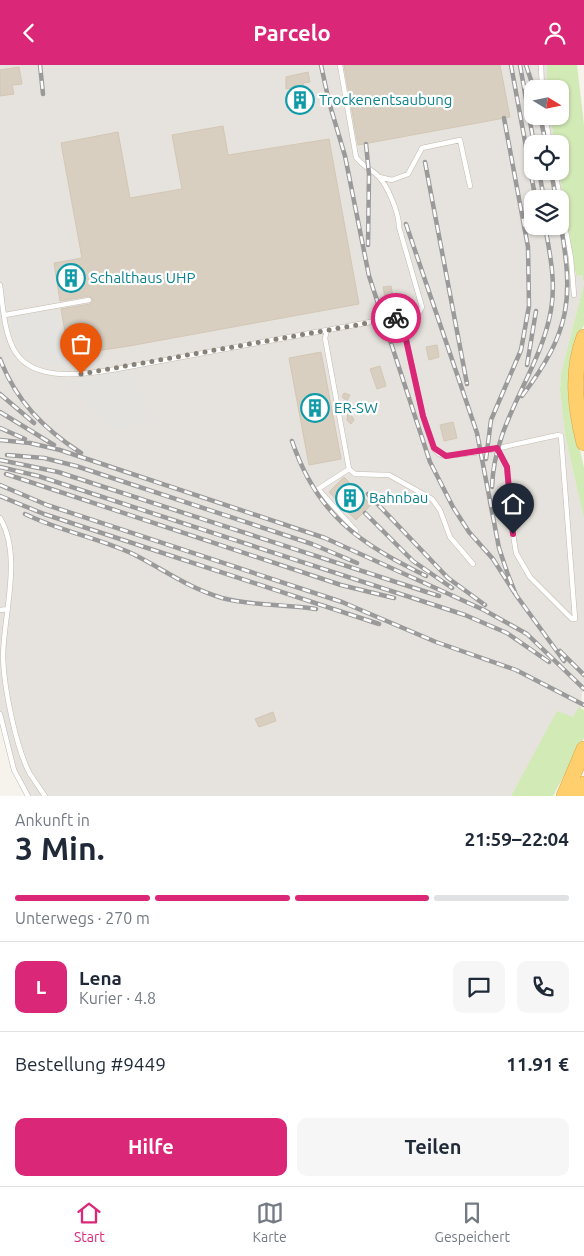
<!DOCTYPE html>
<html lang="de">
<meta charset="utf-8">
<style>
:root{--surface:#fff;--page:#f6f6f7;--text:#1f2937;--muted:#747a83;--line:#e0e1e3;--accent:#db2777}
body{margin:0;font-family:Ubuntu,sans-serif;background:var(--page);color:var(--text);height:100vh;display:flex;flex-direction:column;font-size:19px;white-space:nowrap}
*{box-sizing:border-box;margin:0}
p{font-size:16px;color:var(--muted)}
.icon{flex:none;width:28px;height:28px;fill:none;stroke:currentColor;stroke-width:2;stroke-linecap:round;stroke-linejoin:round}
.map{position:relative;height:731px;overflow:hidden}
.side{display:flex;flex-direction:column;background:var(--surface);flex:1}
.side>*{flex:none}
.needle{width:32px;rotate:100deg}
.fabs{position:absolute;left:524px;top:15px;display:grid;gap:10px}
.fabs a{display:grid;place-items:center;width:45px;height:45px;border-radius:10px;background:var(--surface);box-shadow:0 1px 4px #0004;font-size:25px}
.pin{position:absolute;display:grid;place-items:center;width:42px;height:42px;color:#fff;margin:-51px -21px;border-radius:50% 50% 50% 0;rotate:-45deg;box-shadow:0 0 5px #0007}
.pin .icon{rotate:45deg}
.courier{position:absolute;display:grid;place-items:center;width:50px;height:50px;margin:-25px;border:4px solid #db2777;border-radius:50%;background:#fff;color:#222;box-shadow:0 1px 6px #0007}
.overview em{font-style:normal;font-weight:600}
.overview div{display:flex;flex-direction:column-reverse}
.overview{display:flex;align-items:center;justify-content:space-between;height:85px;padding:0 15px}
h1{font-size:32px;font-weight:600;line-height:38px}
.bar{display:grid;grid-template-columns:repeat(4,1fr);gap:8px 5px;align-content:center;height:60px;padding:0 15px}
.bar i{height:6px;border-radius:4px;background:var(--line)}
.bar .on{background:var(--accent)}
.bar p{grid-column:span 4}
.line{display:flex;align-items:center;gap:12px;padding:0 15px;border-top:1px solid var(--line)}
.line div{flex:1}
.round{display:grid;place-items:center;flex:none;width:52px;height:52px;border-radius:10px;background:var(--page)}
.action{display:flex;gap:10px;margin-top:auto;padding:10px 15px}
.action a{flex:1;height:58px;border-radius:10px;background:var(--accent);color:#fff;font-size:20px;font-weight:600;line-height:58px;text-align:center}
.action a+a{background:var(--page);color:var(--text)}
header{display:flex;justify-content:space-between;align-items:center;height:65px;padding:0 15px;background:var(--accent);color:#fff;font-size:22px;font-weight:600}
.dock{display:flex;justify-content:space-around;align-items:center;height:70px;border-top:1px solid var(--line);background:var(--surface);font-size:14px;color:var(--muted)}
.dock a{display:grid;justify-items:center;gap:2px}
.dock .on{color:var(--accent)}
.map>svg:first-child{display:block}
.industrial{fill:#e6e2dd;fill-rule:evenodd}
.green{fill:#d2eab5}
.parking{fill:#e5e3e0}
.building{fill:#d8cfc1;stroke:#d3c7b4}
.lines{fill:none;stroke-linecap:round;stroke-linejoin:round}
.lane-casing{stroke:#c2bbae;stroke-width:5.5}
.highway-casing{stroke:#e0a43c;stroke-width:16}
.lane{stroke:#fff;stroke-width:4.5}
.highway{stroke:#ffcf6e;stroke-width:15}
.rail-casing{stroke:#9a9a9a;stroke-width:4.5}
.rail{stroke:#fff;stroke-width:2.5;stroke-dasharray:8;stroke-linecap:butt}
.done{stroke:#878178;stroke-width:5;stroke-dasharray:0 9}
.route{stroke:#db2777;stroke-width:6}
.labels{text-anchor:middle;stroke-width:4.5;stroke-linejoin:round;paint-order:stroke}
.culture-label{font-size:15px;fill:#0d838f;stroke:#fff;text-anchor:start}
</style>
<header><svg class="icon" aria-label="back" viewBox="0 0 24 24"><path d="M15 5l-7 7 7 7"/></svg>Parcelo<svg class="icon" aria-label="person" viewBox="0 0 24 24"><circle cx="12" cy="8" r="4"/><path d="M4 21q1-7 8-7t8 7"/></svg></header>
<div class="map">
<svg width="584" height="731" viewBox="0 0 584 731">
<rect width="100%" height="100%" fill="#f6f3ec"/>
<path class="industrial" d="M0 0H547V24H532V51H550L555 79H532V106H559L576 211 582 210 584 219 561 308 560 325 565 370 584 454V624L582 628 581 644 579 643 573 652 557 647 511 731H25L13 707 0 658ZM532 134H560V161H532Z"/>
<path class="green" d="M547 0H577L584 60V260L575 278 570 302 569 336 584 403V454L565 370 560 325 561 308 584 219 582 210 576 211 559 106 560 79H555L550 51H560V24H547Z
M579 642 584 645V673L553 731H511L557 646 573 652Z"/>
<path class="parking" d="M56 245 67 301 49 300 33 293 24 286 14 265 11 253Z
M133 306 151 355 116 364 107 361 94 347 71 315Z"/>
<path class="building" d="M344 0H500L510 52 358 80Z
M19 2 22 19 12 20 14 29 0 31V5Z
M308 7 310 17 303 18 308 46 296 48 292 23 286 24V12Z
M223 61 228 90 329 74 359 239 129 281 69 290 61 244 90 239 93 235 89 231 60 236 54 198 82 193 61 78 118 67 130 133 182 124 172 70Z
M391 221 394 236 386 238 383 222Z
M437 280 439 292 429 295 426 282Z
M321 287 341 394 309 400 289 293Z
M380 301 386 321 377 324 370 304Z
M344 328 350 330 347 336 352 342 350 348 354 355 351 359 347 355 348 348 344 343 347 336 342 332Z
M453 357 457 373 444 376 440 360Z
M344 412 371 440 356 455 329 427Z
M273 647 276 656 259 662 255 654Z"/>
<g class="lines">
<defs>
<path id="lane" d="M541 0 542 24
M545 51 550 79
M555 106 560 134
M379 112 392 115 408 109 422 83 460 75 470 121
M560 134 571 193 574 230
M0 220C3 241 4 270 16 288 36 318 87 309 117 304L419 248 422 242 399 162C399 148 388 121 378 111 371 104 362 101 356 92L340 0
M5 250 89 235
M401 252 423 351 433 383 439 389 446 391 481 387 558 370 561 371 575 554H572L530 512 516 488 510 449 507 402 497 383
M327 265 325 273 349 404 355 409 389 410 432 434 440 445 450 472 473 499
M349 404 318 424 356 466
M0 453C23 491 3 551 3 593 4 623 16 683 30 709 35 716 40 724 45 731
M0 545 8 544
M0 649 14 705 28 731"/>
<path id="highway" d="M584 272C571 307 575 342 584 378
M564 731 584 684
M578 731 584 719"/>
</defs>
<use href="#lane" class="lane-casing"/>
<use href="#highway" class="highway-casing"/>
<use href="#lane" class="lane"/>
<use href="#highway" class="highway"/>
<defs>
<path id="rail" d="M40 0 43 29
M321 0 329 37 345 91 369 211 430 397 453 442 469 467 493 494 516 530
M511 0 535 131
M520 0 534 79
M526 0 534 24
M540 51 546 79
M366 79 369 109 368 180
M425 97 467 319
M539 106 544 134
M551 106 556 134
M406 159 477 368 499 483 507 507 516 530 564 596
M0 294C16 336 44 364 81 388
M527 300 536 246
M0 329 34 358
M522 331C571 266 574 234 560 156
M0 347 54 380
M0 363 25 374
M0 375 30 378 60 385 325 473 484 545 527 569 584 624
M292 376C317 450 359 478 426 511
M7 390 44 393 76 401 312 479 357 498
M486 394 491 355 521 285 529 241 528 182 504 53
M0 395 58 407 439 531
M0 402 38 411 465 550 507 568 549 597
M6 409 341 520 394 533
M0 420 47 440 342 537 436 577 516 605 584 640
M492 422C494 355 540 308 551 245 556 217 550 189 545 161
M368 429 448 513 485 540
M0 431 44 449 379 559
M365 448 413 496 452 523
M25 449C60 466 98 473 133 489 163 504 188 523 222 533 252 541 285 539 316 544
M560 586 584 610"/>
</defs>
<use href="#rail" class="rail-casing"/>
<use href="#rail" class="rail"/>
</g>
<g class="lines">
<path class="done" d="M81 309 396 253"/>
<path class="route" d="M396 253 401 252 423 351 434 383 446 391 497 383 507 402 513 469"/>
</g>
<defs>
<symbol id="building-ring" viewBox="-11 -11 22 22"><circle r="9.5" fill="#fff" stroke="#0f9aa8" stroke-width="1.5"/><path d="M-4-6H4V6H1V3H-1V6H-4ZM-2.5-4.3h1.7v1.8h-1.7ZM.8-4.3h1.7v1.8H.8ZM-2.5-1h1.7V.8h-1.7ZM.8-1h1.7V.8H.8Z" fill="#0f9aa8"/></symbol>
</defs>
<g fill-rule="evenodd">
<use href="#building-ring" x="284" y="19" width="32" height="32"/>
<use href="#building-ring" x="55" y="197" width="32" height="32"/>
<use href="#building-ring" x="299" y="327" width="32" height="32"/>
<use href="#building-ring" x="334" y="417" width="32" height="32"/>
</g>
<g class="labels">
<g class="culture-label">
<text x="319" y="40">Trockenentsaubung</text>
<text x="90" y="218">Schalthaus UHP</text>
<text x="334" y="348">ER-SW</text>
<text x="369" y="438">Bahnbau</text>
</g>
</g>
</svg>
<div class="fabs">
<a><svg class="needle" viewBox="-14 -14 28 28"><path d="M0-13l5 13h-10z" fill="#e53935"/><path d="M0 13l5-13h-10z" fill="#747a83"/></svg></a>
<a><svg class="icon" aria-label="locate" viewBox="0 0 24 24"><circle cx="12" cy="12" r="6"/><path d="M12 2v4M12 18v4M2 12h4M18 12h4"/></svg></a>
<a><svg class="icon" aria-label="layers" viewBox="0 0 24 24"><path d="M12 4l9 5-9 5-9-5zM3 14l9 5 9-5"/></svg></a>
</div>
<div class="pin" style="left:81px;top:309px;background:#ea580c"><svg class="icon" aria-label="bag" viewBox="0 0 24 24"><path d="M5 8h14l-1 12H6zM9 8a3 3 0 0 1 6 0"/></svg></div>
<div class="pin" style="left:513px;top:469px;background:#1f2937"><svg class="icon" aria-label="home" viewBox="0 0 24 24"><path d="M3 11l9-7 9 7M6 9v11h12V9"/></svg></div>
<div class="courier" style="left:396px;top:253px"><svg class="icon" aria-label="bike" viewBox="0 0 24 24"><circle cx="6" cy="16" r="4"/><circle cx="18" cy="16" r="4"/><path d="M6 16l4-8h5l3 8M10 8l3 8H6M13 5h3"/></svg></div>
</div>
<section class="side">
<div class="overview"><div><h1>3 Min.</h1><p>Ankunft in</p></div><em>21:59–22:04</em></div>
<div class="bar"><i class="on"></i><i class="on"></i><i class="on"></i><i></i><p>Unterwegs · 270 m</p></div>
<div class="line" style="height:90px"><b class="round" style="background:var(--accent);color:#fff">L</b><div><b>Lena</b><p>Kurier · 4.8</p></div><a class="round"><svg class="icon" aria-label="chat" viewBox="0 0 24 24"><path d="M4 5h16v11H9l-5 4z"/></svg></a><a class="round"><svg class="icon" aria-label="phone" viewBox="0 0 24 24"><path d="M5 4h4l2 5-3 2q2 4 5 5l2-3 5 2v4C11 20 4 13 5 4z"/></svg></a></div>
<div class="line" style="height:65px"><div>Bestellung #9449</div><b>11.91 €</b></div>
<div class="action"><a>Hilfe</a><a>Teilen</a></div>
</section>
<nav class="dock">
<a class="on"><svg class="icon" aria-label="home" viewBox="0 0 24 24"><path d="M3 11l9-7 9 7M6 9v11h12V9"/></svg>Start</a>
<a><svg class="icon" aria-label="map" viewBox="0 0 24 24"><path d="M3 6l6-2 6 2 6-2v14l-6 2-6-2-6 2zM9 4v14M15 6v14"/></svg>Karte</a>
<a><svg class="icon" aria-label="saved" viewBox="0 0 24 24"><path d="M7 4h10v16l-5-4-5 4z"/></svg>Gespeichert</a>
</nav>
